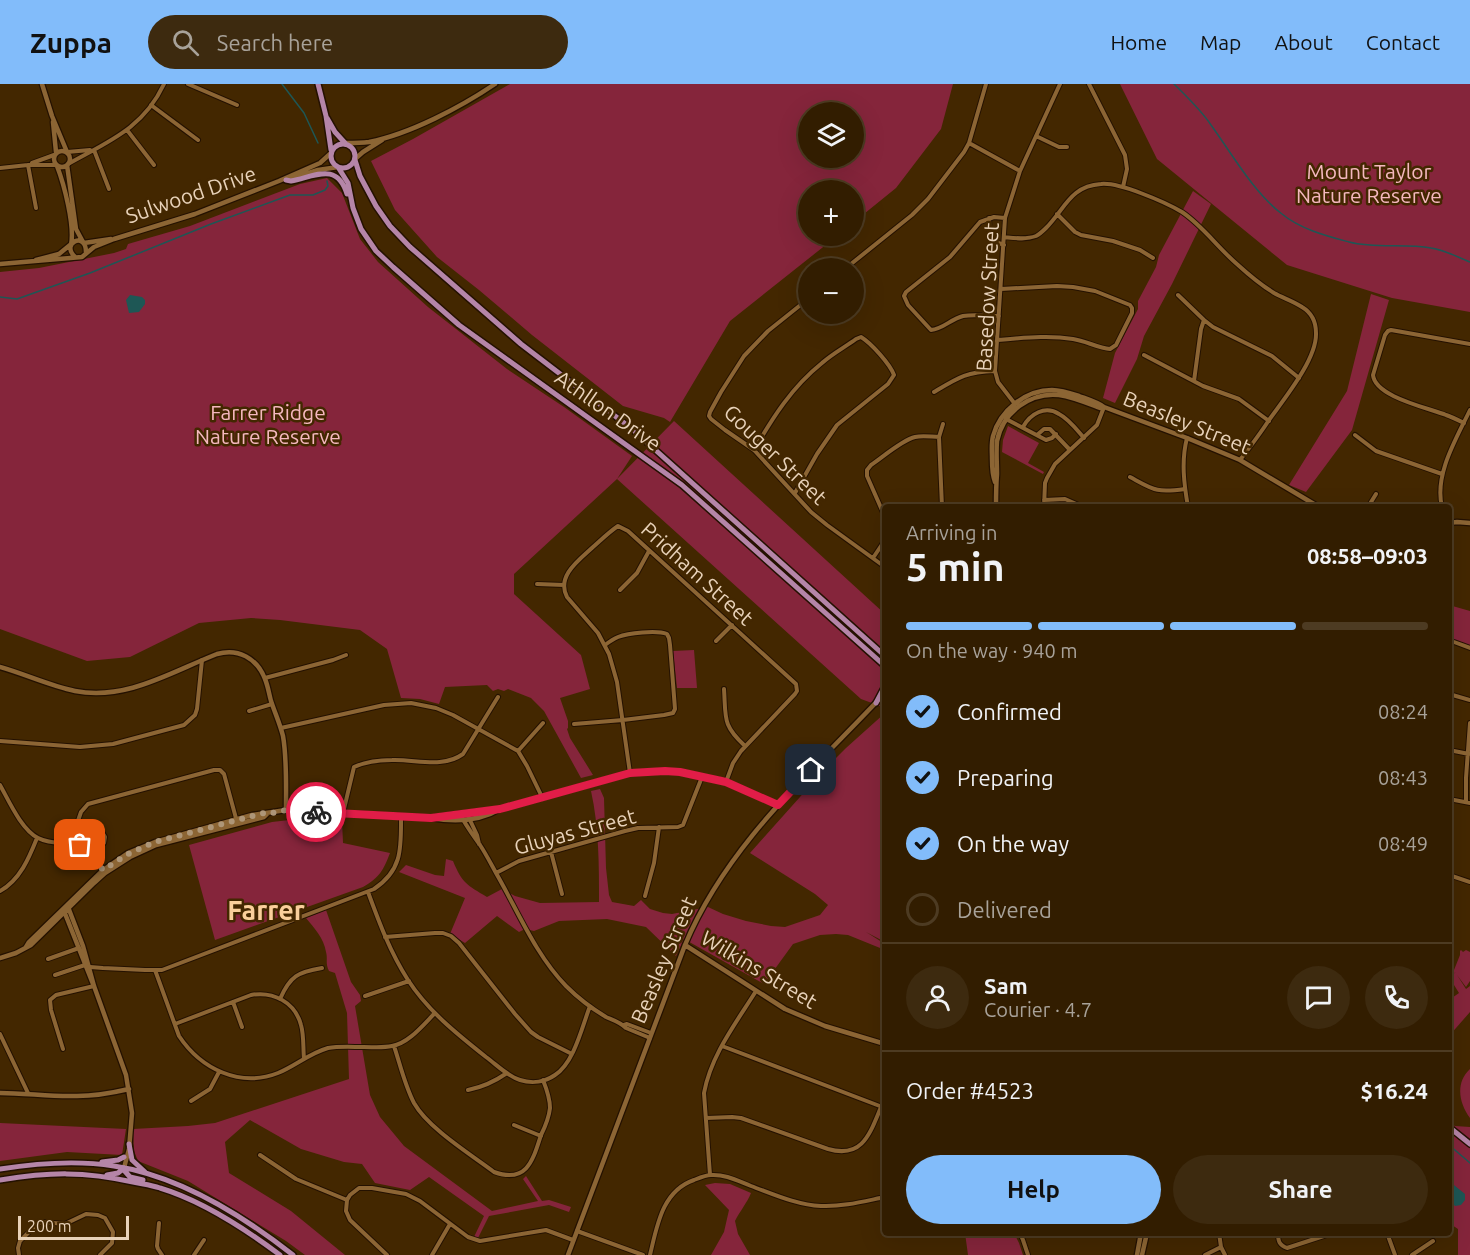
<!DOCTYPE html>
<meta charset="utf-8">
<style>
:root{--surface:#321d00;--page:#3d2a0f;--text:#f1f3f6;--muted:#a8a299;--line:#4d3b22;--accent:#82bcfa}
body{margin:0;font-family:Ubuntu,sans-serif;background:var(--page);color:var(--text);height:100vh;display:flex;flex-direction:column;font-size:22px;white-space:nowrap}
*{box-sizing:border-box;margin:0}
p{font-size:20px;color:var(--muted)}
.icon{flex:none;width:33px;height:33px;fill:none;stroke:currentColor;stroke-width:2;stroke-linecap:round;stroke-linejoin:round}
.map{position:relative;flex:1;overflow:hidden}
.sheet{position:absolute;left:882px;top:420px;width:570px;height:732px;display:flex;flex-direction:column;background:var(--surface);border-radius:6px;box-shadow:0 6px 24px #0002,0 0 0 2px var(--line)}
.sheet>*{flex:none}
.fabs{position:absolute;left:798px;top:18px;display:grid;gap:12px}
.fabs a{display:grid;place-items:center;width:66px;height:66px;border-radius:50%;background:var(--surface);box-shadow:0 6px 24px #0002,0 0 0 2px var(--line);font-size:30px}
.scale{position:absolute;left:18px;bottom:15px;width:111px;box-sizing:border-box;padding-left:6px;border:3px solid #e8d2b9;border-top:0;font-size:16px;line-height:21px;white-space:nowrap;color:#e8d2b9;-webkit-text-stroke:4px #432700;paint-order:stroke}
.pin{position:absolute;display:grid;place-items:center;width:51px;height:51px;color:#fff;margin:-26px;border-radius:12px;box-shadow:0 3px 9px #0006}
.courier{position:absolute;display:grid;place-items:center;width:60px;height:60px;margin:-30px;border:4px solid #e11d48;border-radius:50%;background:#fff;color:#222;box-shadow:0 2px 8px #0007}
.summary em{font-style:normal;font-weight:700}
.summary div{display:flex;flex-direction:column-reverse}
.summary{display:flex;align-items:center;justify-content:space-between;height:102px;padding:0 24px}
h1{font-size:39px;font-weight:700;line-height:45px}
.bar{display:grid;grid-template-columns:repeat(4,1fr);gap:9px 6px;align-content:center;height:72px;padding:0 24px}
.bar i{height:8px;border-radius:4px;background:var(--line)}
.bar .selected{background:var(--accent)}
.bar p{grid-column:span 4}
.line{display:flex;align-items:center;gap:15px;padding:0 24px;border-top:2px solid var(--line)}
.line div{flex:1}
.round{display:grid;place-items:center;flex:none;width:63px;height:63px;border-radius:32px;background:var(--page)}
ol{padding:0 24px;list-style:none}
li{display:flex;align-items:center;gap:18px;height:66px}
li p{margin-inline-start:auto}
li .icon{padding:6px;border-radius:50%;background:var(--accent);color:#111;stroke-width:4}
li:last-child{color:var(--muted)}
li i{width:33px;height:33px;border:3px solid var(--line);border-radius:50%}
.button{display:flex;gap:12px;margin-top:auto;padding:12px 24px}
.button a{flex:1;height:69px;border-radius:36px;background:var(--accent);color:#111;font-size:24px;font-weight:700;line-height:69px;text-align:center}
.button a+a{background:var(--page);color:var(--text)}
header{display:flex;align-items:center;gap:36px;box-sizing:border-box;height:84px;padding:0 30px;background:var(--accent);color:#111}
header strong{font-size:28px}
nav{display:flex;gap:33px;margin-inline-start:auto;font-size:21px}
.search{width:420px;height:54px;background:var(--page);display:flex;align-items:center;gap:15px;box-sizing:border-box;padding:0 21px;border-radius:33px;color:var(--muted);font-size:22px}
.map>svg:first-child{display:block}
.green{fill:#85253b;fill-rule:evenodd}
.water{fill:#1e5755}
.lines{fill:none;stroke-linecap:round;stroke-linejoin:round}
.stream{stroke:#1e5755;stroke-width:1.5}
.street-casing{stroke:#241100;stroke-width:6}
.secondary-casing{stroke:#241100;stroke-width:7}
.primary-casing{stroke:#241100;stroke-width:8}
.street{stroke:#8c6534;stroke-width:4}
.secondary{stroke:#8c6534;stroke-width:4.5}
.primary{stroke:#b585a8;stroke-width:5}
.done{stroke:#ae9678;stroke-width:6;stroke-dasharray:0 10.8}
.route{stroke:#e11d48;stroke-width:8}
.labels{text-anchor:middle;stroke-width:5;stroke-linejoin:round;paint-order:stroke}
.park-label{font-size:21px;fill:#f5b8bf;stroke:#432700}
.street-label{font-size:21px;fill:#e8d2b9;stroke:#432700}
.district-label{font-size:27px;font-weight:bold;fill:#facf9b;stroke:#432700}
</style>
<header>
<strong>Zuppa</strong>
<div class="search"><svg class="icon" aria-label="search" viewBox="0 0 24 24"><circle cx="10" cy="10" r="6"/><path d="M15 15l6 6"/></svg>Search here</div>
<nav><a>Home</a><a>Map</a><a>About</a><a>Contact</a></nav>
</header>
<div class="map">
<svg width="1470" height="1171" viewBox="0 0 1470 1171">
<rect width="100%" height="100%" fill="#432700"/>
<path class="green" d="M510 0H953L941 45 896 104 854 138V106H808V152H837L730 237 670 338 664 334 623 322 532 251 479 206 437 173 395 126 371 77 413 55ZM808 28H854V74H808Z
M1120 0H1470V228L1392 214 1287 181 1157 75Z
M327 94 342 109 360 155 378 178 428 223 507 285 564 323 632 372 617 395 674 337 885 530V626L880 622 861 615 617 395 514 490V510L581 571 590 605 560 614 568 637V644L567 645 570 654 593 691 581 694 544 627 531 614 508 605 504 607 498 605 493 607 487 601 445 603 439 620 420 615 401 614 387 565 360 546 280 536 251 534 199 539 130 573 87 577 0 545V188L39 184 114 169 126 165 128 160 190 142 300 100Z
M1193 107 1211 120 1172 200 1144 252 1137 275 1115 319 1103 314 1115 269 1138 225V217L1156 183 1159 171Z
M1371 210 1389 216 1352 346 1306 408 1289 401 1347 307Z
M1008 342 1039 359 1028 379 1044 388 1043 390 1002 368 1003 356Z
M1449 521 1470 527V563L1449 556Z
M694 566 697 604H677L673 567Z
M885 629V858L866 848 885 860V866L848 851 836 850 820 851 793 860 764 900 684 855 676 872 646 843 607 835 559 837 534 847 525 845 519 848 497 832 465 859 450 850 465 814 399 788 406 781 435 791 444 792 446 775 453 777C462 799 467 801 487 813L502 805 515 812 540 819 599 818C599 781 599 743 591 707L600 705 604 714 606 784 609 811 612 818 634 822 641 816 650 825 663 829 672 830 708 823 723 830 746 837 771 842 785 843 820 831 828 821 815 810 750 769 825 685 846 664Z
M298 735 342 737 343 759 390 769C383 787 380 793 363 803L215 856 189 761 272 738Z
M326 826 351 898 360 911 361 917 355 922 370 1011 380 1033 404 1062 492 1127 538 1117 523 1095 526 1092 542 1117 549 1116 571 1123 569 1128 549 1121 489 1132 478 1154 474 1153 484 1132 429 1093 410 1106 375 1099 362 1080 344 1078 301 1065 250 1036 225 1058 229 1089 291 1127 345 1171H305L286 1157 188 1097 138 1077 134 1067 133 1045 188 1042 215 1039 349 995 347 929 335 889 329 887C325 879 328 875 326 868 324 854 314 844 306 834Z
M1461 866 1463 868 1466 866 1470 868V897L1466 903 1457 891 1466 905 1470 902V928L1449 952V916L1459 909 1449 893 1456 888 1449 892V888L1454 886 1460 871V867Z
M1470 985V1034C1459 1019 1455 999 1470 985Z
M0 1039 126 1045 122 1071 67 1068 0 1077Z
M1449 1039 1455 1042 1470 1043V1171H1458V1145L1449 1139Z
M715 1099 730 1100 751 1109C747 1119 740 1127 735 1137L738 1150 750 1171H711L724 1148 729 1126 705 1101Z
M965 1149H1014L1019 1159 1023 1171H968Z"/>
<path class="water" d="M130 211 142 213 145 216V220L139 228 129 229 126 216Z
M1449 1097 1465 1110V1116L1461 1121 1455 1122 1449 1115Z"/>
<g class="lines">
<path class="stream" d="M282 0 304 29 318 59
M1174 0C1187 13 1201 26 1211 41 1232 70 1254 109 1282 130 1300 145 1327 152 1349 158 1376 165 1405 159 1431 164 1445 166 1457 173 1470 178
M0 213 17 215 90 189 211 140 290 111H313L325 106 328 102 327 97
M1449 1061 1470 1079"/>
<defs>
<path id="street" d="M188 0 237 21
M1089 0 1125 71 1127 85 1123 103
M151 21 198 56
M127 46 154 81
M1036 52 1059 63H1067
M969 59 1020 87
M94 66 109 105
M67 68 90 66
M32 79 54 71
M68 80C107 58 143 45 164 0
M28 81 36 124
M0 84 28 81H56
M1057 130 1075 148 1081 151 1113 157 1140 166 1153 174
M989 134 990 156 1004 161
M1004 153C1014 154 1026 156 1036 152 1040 150 1043 147 1046 144 1065 125 1070 102 1101 100 1119 98 1165 118 1182 128 1203 142 1218 164 1238 181 1249 191 1261 201 1274 209 1283 214 1293 217 1302 223 1312 229 1316 238 1316 249 1317 275 1284 315 1269 336 1260 350 1250 363 1240 376
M846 184 912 131 928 115 964 68 969 59 986 0
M1178 211 1204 236 1213 243 1272 272 1299 294
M808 215 768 247 744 272 721 308 710 328 709 332 711 335 725 346 754 366 811 428 827 441 885 483
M999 232C987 232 974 230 963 232 951 235 943 245 931 246L908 221 904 212 906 208 950 173 980 138 994 133 1005 134
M997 256C1023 254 1048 251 1073 255 1086 257 1098 264 1110 265L1116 261 1132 229V224L1130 221 1095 207 1073 203 1057 202 1001 205
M1144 271 1203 302 1239 315 1269 337
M1194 297 1201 245 1204 236
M934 308C959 293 966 288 995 287
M1015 320 998 298 995 287 1005 134 1020 87 1060 0
M1006 335 1046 356 1052 354 1056 350
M1464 339C1458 336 1452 333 1446 331 1429 324 1375 313 1373 291L1385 251 1388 247 1391 246 1470 260
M1023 343C1030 330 1045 321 1059 330 1069 335 1077 346 1084 354
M1037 351 1044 345H1050L1070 366
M1355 351 1376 367 1442 390
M1187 354C1181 377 1184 400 1188 423
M754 366C773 333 792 303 822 279 832 270 845 263 856 255L861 253C871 259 890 280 894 291L888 300 837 341 817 370 795 409
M1130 393C1154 406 1156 409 1185 405
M1044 416 1065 415 1083 423
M942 423 939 353 943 340
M1044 423 1045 399 1047 394 1055 380 1097 341 1104 323
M1368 423 1376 410
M1442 423C1434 391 1456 355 1470 326
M885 433 867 392V386L871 381C883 373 902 356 915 353 923 351 932 353 939 353
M873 474 885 456
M537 500 564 501
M620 506 637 489 649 467
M716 557 732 541
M1454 558 1470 564
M265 594 333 576 346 571
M724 605C726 634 722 641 745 662
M1449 610 1470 616
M249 627 272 620
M574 640 623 636 664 631 673 629 675 625 670 561 669 554 667 550C657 546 628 549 618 553 613 555 609 558 605 561
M281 644 384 621 411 619 436 624 453 631 518 667 527 682 542 713
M0 657 80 663 113 660 184 641 195 631 197 625 202 576
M1449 666 1469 670
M518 667 543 639
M630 689 617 598 609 570 598 549 567 513C556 492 579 476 593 463 601 456 609 448 618 442L628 447 796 600 797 607 795 610 741 667 733 679 726 698
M0 701C9 717 21 745 38 754 53 762 73 757 84 763 93 768 99 780 105 788
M1449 715 1470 719
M1466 718V694L1470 639
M343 729 354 683C365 678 379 676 392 676 416 675 442 685 463 670L498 613
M460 730C466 742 473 751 480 761 486 770 491 780 496 789 518 827 535 870 566 902 578 914 591 924 606 933 613 936 620 938 626 944L650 954
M469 734 477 751 479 760
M70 760 81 728 88 720 214 686H220L224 690 237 738
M87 766 96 759 100 762 104 759 105 753 102 748H98L95 753 96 759
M551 768 562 810
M496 789 519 777 625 747 638 744 678 743 683 741 702 693
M1449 791 1470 798
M0 807C20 796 29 774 37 754
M368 808C379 838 390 868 408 896 428 927 457 950 486 973 497 981 507 992 520 996 532 1000 545 998 555 991 574 979 582 943 590 922
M645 812 654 779 659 743
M385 853 435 849H443L451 852 459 859 515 930 531 948 538 953 572 970
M48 875 79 864
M155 886 179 952C201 985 240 1004 278 989 295 982 310 969 328 964 339 962 352 963 364 963 374 963 383 964 392 962 409 959 423 941 435 929
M55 891 85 881 90 883 103 884 145 886H162L374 805C403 786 401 763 401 732
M365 912 409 897
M280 915C290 892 298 888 322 884
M233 918 242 943
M175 940 251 911C273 907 295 918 301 941 304 951 303 964 304 975
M624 941 627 940 651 949
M0 950 28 1009
M394 962C400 980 405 1002 414 1019 428 1044 470 1070 494 1088 527 1100 533 1076 541 1051 545 1043 549 1033 550 1024 550 1014 547 1006 543 996
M722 962 885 1024
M63 965 51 926 50 916 56 911 94 902
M468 1006C483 1003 494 998 507 989
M191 1017 210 1005 219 988
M706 1034 732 1033 741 1034 828 1065C863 1075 870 1049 881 1023
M514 1041 541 1052
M260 1071 296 1095 347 1116
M710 1091 704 1009C711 971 736 939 756 907
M159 1139 157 1162 158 1165 162 1171
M577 1147 643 1171
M1020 1149 1023 1156 1028 1171
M1219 1149 1221 1163 1225 1171
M1278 1149C1278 1157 1279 1161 1287 1164L1333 1149
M1387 1149 1395 1171
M19 1171 18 1164 20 1157 37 1140 42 1138 65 1140 86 1130 98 1131 105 1134 113 1148 112 1159 100 1171
M194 1171 204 1156
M387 1171 350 1136 346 1127 347 1116 350 1111 359 1104H372L406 1110 420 1117 468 1153 480 1157 546 1146 573 1156
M432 1171 450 1140
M650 1171C657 1142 662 1107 694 1096 699 1094 706 1091 711 1091 725 1090 738 1097 751 1102 773 1110 797 1121 821 1122 843 1123 865 1117 885 1113
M1205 1171 1221 1163
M1412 1171 1433 1157"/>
<path id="secondary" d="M42 0 52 32 67 68
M53 38 56 68
M346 59C353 59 361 59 369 58 410 50 461 23 495 0
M54 75a8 8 0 1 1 16 0a8 8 0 1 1-16 0Z
M355 75 363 68 382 56
M67 81 76 145 83 158
M57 82C64 100 75 142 71 161
M293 94 318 86 338 83
M84 159 111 155
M75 173C60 159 86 147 86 168
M36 176 59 170 70 161
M0 180 82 173 94 163 114 155 195 130 279 97 320 79 331 69
M995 398C992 390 992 383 992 375 992 367 991 360 993 352 1000 327 1025 306 1052 306 1061 306 1070 309 1079 312 1087 315 1097 318 1104 323L1187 354 1240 376 1319 423
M996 423C996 411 996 402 997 390 997 379 996 368 997 357 1003 328 1030 308 1059 311 1073 313 1087 319 1100 324L1104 323
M1449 439 1457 438 1470 439
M0 583C25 590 50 602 75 607 126 617 171 588 217 570 238 564 257 574 265 595 268 602 269 610 271 617 275 629 280 640 283 652 287 675 286 703 286 726
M436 733 500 725 630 689 665 687 680 688 726 698 778 721
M68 823 83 862 94 902 126 991 132 1029 129 1065 124 1084
M64 827 93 900
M685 861 785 925 825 942 885 960
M26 863 29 858 103 786 128 769 155 758 252 731 286 726 431 734C454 738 480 737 500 725
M0 874 16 869 31 861 94 799 105 789 130 773 156 761 264 733 267 730
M0 1009C26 1009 51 1013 77 1012 95 1012 112 1009 129 1005
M568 1171 685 861C727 760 812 687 885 609
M1137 1171 1141 1149
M1142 1171 1147 1149"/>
<path id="primary" d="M318 0 326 32 331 66
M327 34 335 48 345 59
M331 72a12 12 0 1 1 24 0a12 12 0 1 1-24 0Z
M355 76 360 92 376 122 390 142 410 163 521 260 632 345 885 572
M338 83 348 99 353 124 361 145 376 167 393 183 459 241 682 401 885 582
M286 96 291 97C316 92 337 78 347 110
M876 619 885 602
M1449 1043 1470 1060
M129 1060 132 1076 145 1088
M102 1078 118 1076 124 1073
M122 1084 130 1093 143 1096
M0 1085C38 1079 76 1076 114 1082 180 1092 242 1131 293 1171
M107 1091 118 1089 124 1084
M0 1096C49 1088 84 1087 133 1098 142 1100 151 1101 160 1104 203 1117 244 1144 280 1171"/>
</defs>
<use href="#street" class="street-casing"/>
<use href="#secondary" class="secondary-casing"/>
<use href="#primary" class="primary-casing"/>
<use href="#street" class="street"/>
<use href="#secondary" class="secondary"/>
<use href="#primary" class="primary"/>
</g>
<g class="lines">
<path class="done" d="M80 761 87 766 103 786 128 770 155 758 264 729 267 730 286 726 316 728"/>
<path class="route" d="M316 728 431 734 500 725 630 689 665 687 680 688 726 698 778 721 811 686"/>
</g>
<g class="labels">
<g class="park-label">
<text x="1369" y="95">Mount Taylor<tspan x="1369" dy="24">Nature Reserve</tspan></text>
<text x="268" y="336">Farrer Ridge<tspan x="268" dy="24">Nature Reserve</tspan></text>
</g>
<g class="street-label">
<text transform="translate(191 111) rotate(-19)" y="7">Sulwood Drive</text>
<text transform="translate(988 213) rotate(-87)" y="7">Basedow Street</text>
<text transform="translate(608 327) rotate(35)" y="7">Athllon Drive</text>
<text transform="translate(1187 339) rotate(22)" y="7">Beasley Street</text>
<text transform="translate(775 371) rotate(44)" y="7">Gouger Street</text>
<text transform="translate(697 490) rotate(42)" y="7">Pridham Street</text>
<text transform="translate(575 748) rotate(-15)" y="7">Gluyas Street</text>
<text transform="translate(664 876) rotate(-67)" y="7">Beasley Street</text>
<text transform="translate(759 886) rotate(31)" y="7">Wilkins Street</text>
</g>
<g class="district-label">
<text x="266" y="836">Farrer</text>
</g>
</g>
</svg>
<div class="fabs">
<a><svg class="icon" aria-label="layers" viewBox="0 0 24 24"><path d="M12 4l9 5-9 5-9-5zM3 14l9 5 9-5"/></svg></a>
<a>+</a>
<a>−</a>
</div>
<div class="scale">200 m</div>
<div class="pin" style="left:80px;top:761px;background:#ea580c"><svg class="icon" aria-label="bag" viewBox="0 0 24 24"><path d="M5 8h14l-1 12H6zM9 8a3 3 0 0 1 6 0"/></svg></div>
<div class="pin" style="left:811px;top:686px;background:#1f2937"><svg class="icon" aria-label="home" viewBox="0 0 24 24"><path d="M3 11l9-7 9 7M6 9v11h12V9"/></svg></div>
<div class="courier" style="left:316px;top:728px"><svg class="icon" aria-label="bike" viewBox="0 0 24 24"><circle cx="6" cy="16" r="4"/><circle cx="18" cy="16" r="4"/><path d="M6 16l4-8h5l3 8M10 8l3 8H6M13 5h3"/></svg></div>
<section class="sheet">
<div class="summary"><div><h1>5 min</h1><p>Arriving in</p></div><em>08:58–09:03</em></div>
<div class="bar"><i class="selected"></i><i class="selected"></i><i class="selected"></i><i></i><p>On the way · 940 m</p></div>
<ol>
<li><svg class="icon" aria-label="check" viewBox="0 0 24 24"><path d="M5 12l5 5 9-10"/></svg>Confirmed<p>08:24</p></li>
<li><svg class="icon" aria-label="check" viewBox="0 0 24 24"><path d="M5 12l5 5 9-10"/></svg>Preparing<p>08:43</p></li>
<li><svg class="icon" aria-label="check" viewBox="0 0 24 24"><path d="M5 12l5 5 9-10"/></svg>On the way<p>08:49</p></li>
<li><i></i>Delivered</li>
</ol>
<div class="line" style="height:108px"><a class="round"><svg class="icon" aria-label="person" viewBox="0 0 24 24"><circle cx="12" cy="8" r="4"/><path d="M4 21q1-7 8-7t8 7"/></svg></a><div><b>Sam</b><p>Courier · 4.7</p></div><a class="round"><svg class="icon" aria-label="chat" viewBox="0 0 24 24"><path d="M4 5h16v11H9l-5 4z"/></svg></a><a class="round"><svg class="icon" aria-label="phone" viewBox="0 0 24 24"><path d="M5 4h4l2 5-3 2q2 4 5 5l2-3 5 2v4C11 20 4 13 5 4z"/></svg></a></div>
<div class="line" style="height:78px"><div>Order #4523</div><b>$16.24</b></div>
<div class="button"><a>Help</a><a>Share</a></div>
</section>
</div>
